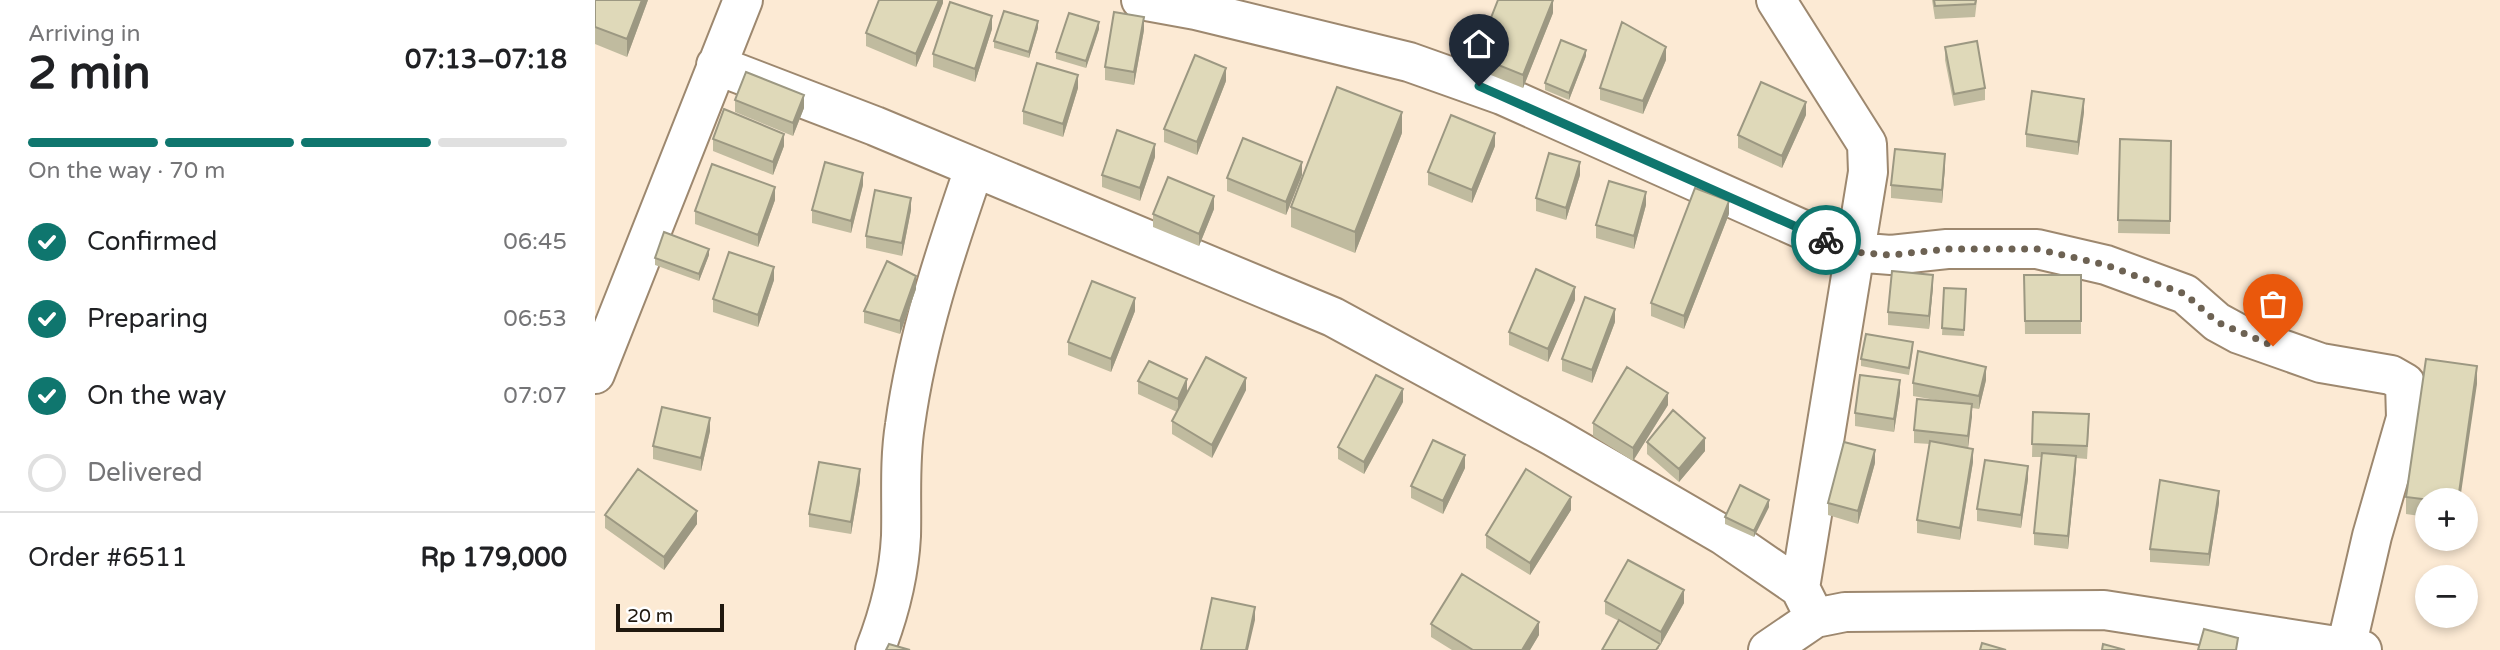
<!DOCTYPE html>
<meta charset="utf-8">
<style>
:root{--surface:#fff;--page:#f2f2f2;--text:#202124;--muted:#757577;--line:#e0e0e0;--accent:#0f766e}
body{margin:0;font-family:"Varela Round",sans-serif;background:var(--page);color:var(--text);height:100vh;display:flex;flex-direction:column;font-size:26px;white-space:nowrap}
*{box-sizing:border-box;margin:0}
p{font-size:23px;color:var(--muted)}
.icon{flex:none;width:38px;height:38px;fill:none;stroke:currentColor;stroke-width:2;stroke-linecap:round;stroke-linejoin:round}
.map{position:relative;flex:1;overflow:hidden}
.side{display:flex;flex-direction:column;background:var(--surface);width:595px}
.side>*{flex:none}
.buttons{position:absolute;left:1820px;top:488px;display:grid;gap:14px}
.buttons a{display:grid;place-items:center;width:63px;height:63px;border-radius:50%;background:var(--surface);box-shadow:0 4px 10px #0003;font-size:35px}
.scale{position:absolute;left:21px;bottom:18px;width:108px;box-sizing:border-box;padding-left:7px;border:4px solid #20180e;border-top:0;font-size:19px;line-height:24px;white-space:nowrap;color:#20180e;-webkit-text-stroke:5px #fff;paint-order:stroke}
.pin{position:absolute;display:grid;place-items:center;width:60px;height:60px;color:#fff;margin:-72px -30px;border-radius:50% 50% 50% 0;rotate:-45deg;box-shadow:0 0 7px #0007}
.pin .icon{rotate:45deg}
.courier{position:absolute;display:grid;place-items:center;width:70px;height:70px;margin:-35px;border:5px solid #0f766e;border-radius:50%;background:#fff;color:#222;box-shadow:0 2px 9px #0007}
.overview em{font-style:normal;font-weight:700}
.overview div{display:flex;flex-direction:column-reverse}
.overview{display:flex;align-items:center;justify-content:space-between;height:119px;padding:0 28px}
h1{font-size:46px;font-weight:700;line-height:52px}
.bar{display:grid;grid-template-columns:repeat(4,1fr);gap:10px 7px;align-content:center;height:84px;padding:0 28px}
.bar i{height:9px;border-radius:5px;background:var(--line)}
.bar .current{background:var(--accent)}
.bar p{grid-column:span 4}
.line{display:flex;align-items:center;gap:18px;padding:0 28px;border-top:2px solid var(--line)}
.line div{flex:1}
ol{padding:0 28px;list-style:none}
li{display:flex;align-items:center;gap:21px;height:77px}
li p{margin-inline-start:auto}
li .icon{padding:7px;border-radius:50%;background:var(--accent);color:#fff;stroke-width:4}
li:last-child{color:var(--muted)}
li i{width:38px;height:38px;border:4px solid var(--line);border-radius:50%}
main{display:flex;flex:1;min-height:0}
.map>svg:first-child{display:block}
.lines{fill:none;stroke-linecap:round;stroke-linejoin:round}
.street-casing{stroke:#9d886f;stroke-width:42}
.street{stroke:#fff;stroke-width:38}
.wall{fill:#c0bb9f}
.shaded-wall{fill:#9c9882}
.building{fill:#dfd9b9;stroke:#9c9882;stroke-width:2}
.done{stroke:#6d6253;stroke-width:7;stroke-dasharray:0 12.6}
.route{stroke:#0f766e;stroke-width:9}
</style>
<main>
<section class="side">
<div class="overview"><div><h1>2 min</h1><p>Arriving in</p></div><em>07:13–07:18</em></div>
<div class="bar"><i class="current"></i><i class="current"></i><i class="current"></i><i></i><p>On the way · 70 m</p></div>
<ol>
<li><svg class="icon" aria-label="check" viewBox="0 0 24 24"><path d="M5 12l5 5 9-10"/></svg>Confirmed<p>06:45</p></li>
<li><svg class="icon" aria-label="check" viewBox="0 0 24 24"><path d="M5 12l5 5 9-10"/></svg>Preparing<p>06:53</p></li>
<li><svg class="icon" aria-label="check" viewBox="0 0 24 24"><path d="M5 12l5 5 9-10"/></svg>On the way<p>07:07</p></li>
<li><i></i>Delivered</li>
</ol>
<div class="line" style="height:91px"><div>Order #6511</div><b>Rp 179,000</b></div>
</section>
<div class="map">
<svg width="1905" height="650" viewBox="0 0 1905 650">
<rect width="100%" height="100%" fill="#fcead4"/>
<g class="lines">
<defs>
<path id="street" d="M546 0 601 10 814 62 907 95 1258 252 1296 255 1352 249H1442L1511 265 1590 294 1622 322 1644 334 1726 363 1796 375 1810 383 1811 418 1777 536 1751 648
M1181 0 1272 144 1273 172 1205 588
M121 65 280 126 738 317 959 437 1128 535 1205 588 1220 618
M0 374 148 0
M280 650C294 614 304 575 306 536 307 499 304 462 310 425 322 337 350 253 379 169
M1173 650 1220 618 1250 612 1509 610 1767 650"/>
</defs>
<use href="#street" class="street-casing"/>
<use href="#street" class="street"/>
</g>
<path class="wall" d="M0 0H53L32 57 0 44Z
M348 0V3L321 67 271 46V33Z
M1337 0H1382L1380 17 1340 19Z
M958 13 928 88 881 69V56Z
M443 28 434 58 399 48V41Z
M397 29 380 82 338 67V54Z
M504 29 491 68 461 59V52Z
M549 30 539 85 510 80V67Z
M1350 47 1390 88V100L1359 106 1350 60Z
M991 56 974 100 950 90V83Z
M1071 60 1048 114 1005 100V88Z
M631 81 602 155 569 142V129Z
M483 88 468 137 428 124V111Z
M140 100 209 108 198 136 140 112Z
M1489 112 1483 155 1431 147V134Z
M1211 115 1187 168 1143 148V135Z
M807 133 760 253 696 227V207Z
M118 139 189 146 178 175 118 151Z
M1525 139 1576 141 1575 234 1523 233Z
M900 146 877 203 833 185V172Z
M560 157 545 201 507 187V175Z
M1350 167 1347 203 1296 198V185Z
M707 175 691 215 632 191V178Z
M985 175 971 220 941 211V198Z
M268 185 256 233 217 223V210Z
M180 200 163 247 100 224V211Z
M1051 205 1039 249 1001 238V225Z
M619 209 604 246 558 227V214Z
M316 210 307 256 271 248V236Z
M1134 214 1089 329 1056 316V303Z
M114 255 104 281 60 265V258Z
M1429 275H1486V334H1430Z
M179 280 163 327 118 312V299Z
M1338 287 1334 329 1293 325V312Z
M1349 288 1371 289 1369 336 1347 335Z
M321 289 305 334 269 323V311Z
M980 300 953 362 914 345V332Z
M540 311 516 372 473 355V342Z
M1020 322 997 383 967 371V359Z
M1318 349 1314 375 1266 366V359Z
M1391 380 1384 409 1377 408 1373 448 1378 462 1365 540 1322 533V520L1335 444 1319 443V430L1346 401 1318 396V383Z
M543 381 592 392 651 390 617 458 577 434V421L582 412 543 394Z
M1882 384 1832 500V517L1811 514V497Z
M1305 393 1299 432 1260 426V413Z
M808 402 769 474 743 459V447Z
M1073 405 1038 461 998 436V423Z
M1438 412 1494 427 1492 459 1481 458V469L1473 549 1439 545V533L1447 457H1437Z
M115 431 106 471 58 459V446Z
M1052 442 1110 451 1084 482 1052 454Z
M1280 463 1263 524 1233 515V503Z
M870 468 848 514 816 498V486Z
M1433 479 1426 528 1382 521V509Z
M265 482 256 534 214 527V514Z
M1624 503 1614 566 1555 562V549Z
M1174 507 1159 537 1130 524V517Z
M976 510 935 575 891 548V535Z
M10 515 102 524 69 570 10 528Z
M1010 601 1089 603 1066 644 1056 639 1065 650 1024 621 1010 614Z
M836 624 944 635 935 650H857L836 637Z"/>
<path class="shaded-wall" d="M47 0H53L32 57V39Z
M344 0H348V3L321 67V54Z
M958 0V13L928 88V75Z
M397 16V29L380 82V69Z
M549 17V30L539 85V72Z
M443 21V28L434 58V52Z
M504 22V29L491 68V61Z
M1071 47V60L1048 114V101Z
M991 50V56L974 100V93Z
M631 68V81L602 155V142Z
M483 75V88L468 137V124Z
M209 95V108L198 136V123Z
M1489 99V112L1483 155V142Z
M1211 102V115L1187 168V156Z
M807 112V133L760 253V232Z
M900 133V146L877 203V190Z
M189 134V146L178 175V162Z
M560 144V157L545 201V188Z
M1350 154V167L1347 203V190Z
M707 162V175L691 215V202Z
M985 162V175L971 220V208Z
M268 173V185L256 233V221Z
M180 187V200L163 247V235Z
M1051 192V205L1039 249V236Z
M619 196V209L604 246V234Z
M316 198V210L307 256V243Z
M1134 201V214L1089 329V316Z
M114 249V255L104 281V274Z
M179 267V280L163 327V315Z
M1338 275V287L1334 329V316Z
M321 276V289L305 334V321Z
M980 287V300L953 362V349Z
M540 298V311L516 372V359Z
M1020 309V322L997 383V370Z
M1882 366V384L1865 500H1863Z
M1391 367V380L1384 409V396Z
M651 378V390L617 458V445Z
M592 379V392L583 412V399Z
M1305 380V393L1299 432V419Z
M808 389V402L769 474V462Z
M1073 393V405L1038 461V448Z
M1377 404V417L1373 448V436Z
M115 418V431L106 471V458Z
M1110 438V451L1084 482V469Z
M1378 449V462L1365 540V528Z
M1280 450V463L1263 524V511Z
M870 455V468L848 514V501Z
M1481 456V469L1473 549V536Z
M1433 466V479L1426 528V515Z
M265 469V482L256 534V522Z
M1624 491V503L1614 566V554Z
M976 497V510L935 575V563Z
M1174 500V507L1159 537V531Z
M102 511V524L69 570V557Z
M1089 590V603L1066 644V632Z
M660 607V620L653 650H651Z
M944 622V635L935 650H927Z"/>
<path class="building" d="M0 0H47L32 39 0 27Z
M284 0H344L321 54 271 33Z
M903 0H958L928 75 881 56Z
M1339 0H1381L1380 4 1340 6Z
M355 2 397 16 380 69 338 54Z
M409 11 443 21 434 52 399 41Z
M519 12 549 17 539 72 510 67Z
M474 13 504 22 491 61 461 52Z
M1027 22 1071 47 1048 101 1005 88Z
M966 40 991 50 974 93 950 83Z
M1382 41 1390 88 1359 94 1350 47Z
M600 55 631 68 602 142 569 129Z
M442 63 483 75 468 124 428 111Z
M151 72 209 95 198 123 140 100Z
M1166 82 1211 102 1187 156 1143 135Z
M742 87 807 112 760 232 696 207Z
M1437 91 1489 99 1483 142 1431 134Z
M129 109 189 134 178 162 118 139Z
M856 115 900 133 877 190 833 172Z
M522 130 560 144 545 188 507 175Z
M648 138 707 162 691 202 632 178Z
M1525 139 1576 141 1575 221 1523 220Z
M1300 149 1350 154 1347 190 1296 185Z
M954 153 985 162 971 208 941 198Z
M230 162 268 173 256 221 217 210Z
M117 164 180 187 163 235 100 211Z
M573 177 619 196 604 234 558 214Z
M1014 181 1051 192 1039 236 1001 225Z
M1100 188 1134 201 1089 316 1056 303Z
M280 190 316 198 307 243 271 236Z
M69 232 114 249 104 274 60 258Z
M134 252 179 267 163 315 118 299Z
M292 261 321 276 305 321 269 311Z
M941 269 980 287 953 349 914 332Z
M1297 271 1338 275 1334 316 1293 312Z
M1429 275H1486V321H1430Z
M497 281 540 298 516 359 473 342Z
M1349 288 1371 289 1369 330 1347 328Z
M990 297 1020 309 997 370 967 359Z
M1271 334 1318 342 1314 368 1266 359Z
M1323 351 1391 367 1384 396 1318 383Z
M611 357 651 378 617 445 577 421Z
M1831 359 1882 366 1863 500H1835L1811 497Z
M554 361 592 379 583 399 543 381Z
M1032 367 1073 393 1038 448 998 423Z
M781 375 808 389 769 462 743 447Z
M1265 375 1305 380 1299 419 1260 413Z
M1322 399 1377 404 1373 436 1319 430Z
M67 407 115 418 106 458 58 446Z
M1078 410 1110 438 1084 469 1052 442Z
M1438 412 1494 414 1492 446 1437 444Z
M838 440 870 455 848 501 816 486Z
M1335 441 1378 449 1365 528 1322 520Z
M1249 442 1280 450 1263 511 1233 503Z
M1447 453 1481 456 1473 536 1439 533Z
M1390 460 1433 466 1426 515 1382 509Z
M224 462 265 469 256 522 214 514Z
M43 469 102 511 69 557 10 515Z
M931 469 976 497 935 563 891 535Z
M1565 480 1624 491 1614 554 1555 549Z
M1145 485 1174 500 1159 531 1130 517Z
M1033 560 1089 590 1066 632 1010 601Z
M867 574 944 622 927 650H878L836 624Z
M617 598 660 607 651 650H606Z
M1024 620 1065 644 1061 650H1007Z
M1609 629 1643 638 1641 650H1603Z
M1387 643 1411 650H1385Z
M294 644 315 650H291Z
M1508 644 1530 650H1507Z"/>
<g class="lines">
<path class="done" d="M1231 240 1258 252 1296 255 1352 249H1442L1511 265 1590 294 1622 322 1678 346"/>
<path class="route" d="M884 86 1231 240"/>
</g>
</svg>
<div class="buttons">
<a>+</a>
<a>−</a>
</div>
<div class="scale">20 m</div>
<div class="pin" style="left:1678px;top:346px;background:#ea580c"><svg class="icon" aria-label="bag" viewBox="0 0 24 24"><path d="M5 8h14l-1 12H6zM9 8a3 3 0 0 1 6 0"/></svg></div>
<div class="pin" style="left:884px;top:86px;background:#1f2937"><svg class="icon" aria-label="home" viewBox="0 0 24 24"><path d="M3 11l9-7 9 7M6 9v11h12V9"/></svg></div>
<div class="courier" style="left:1231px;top:240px"><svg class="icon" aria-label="bike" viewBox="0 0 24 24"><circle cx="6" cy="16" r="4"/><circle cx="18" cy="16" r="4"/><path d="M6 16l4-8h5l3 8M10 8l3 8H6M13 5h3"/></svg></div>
</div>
</main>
